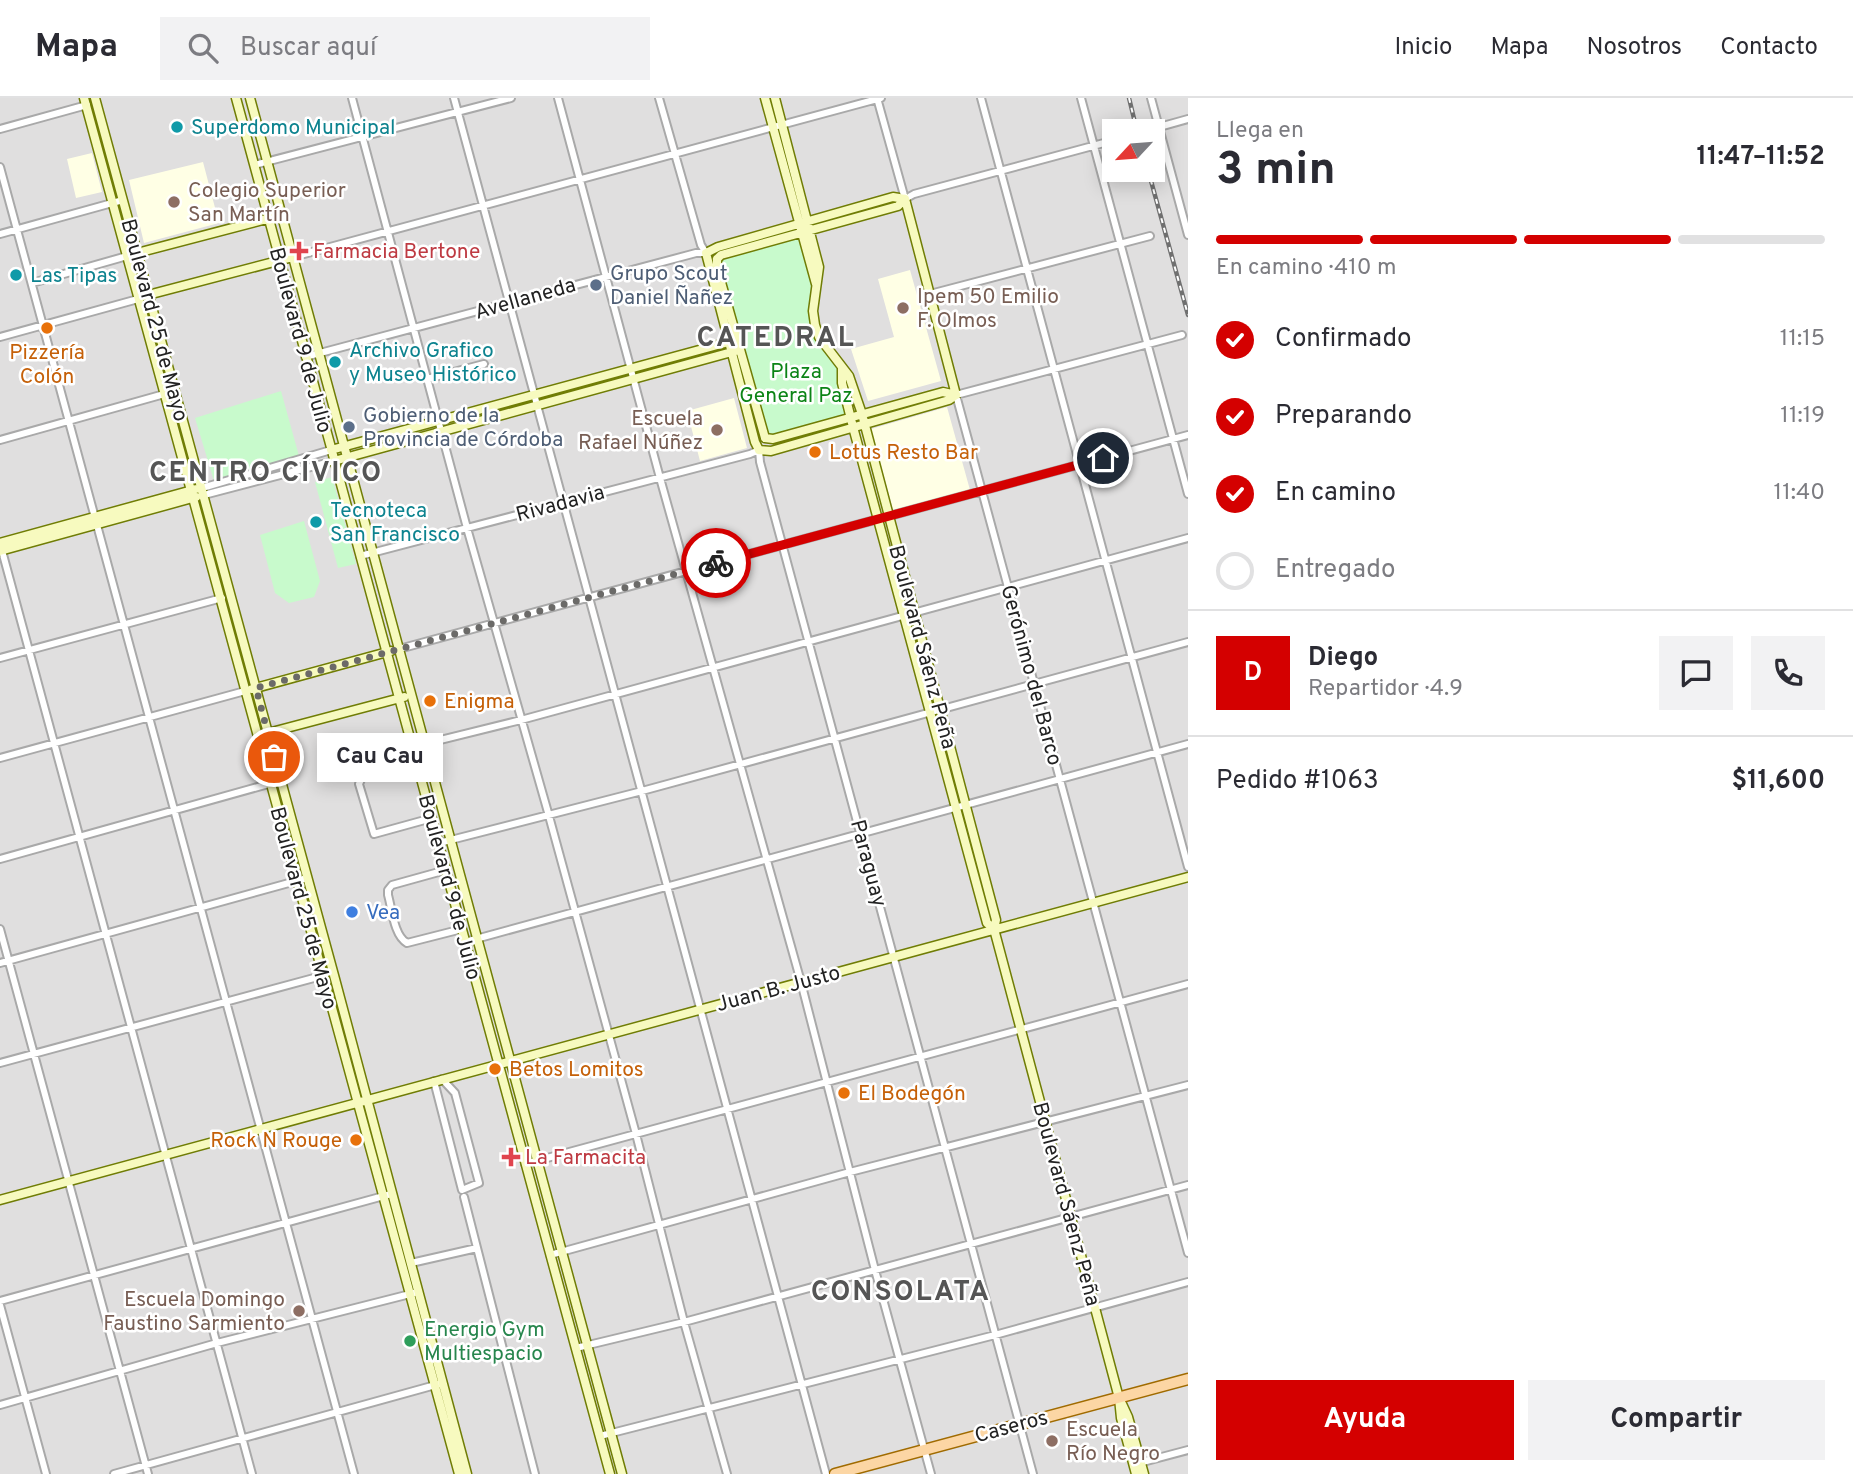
<!DOCTYPE html>
<html lang="es">
<meta charset="utf-8">
<style>
:root{--surface:#fff;--page:#f2f2f3;--text:#2b2b33;--muted:#7c7c81;--line:#e1e1e2;--accent:#d40000}
body{margin:0;font-family:Overpass,sans-serif;background:var(--page);color:var(--text);height:100vh;display:flex;flex-direction:column;font-size:26px;white-space:nowrap}
*{box-sizing:border-box;margin:0}
p{font-size:23px;color:var(--muted)}
.icon{flex:none;width:38px;height:38px;fill:none;stroke:currentColor;stroke-width:2;stroke-linecap:round;stroke-linejoin:round}
.map{position:relative;flex:1;overflow:hidden}
.details{display:flex;flex-direction:column;background:var(--surface);width:665px}
.details>*{flex:none}
.needle{width:46px;rotate:244deg}
.fabs{position:absolute;left:1102px;top:21px;display:grid;gap:14px}
.fabs a{display:grid;place-items:center;width:63px;height:63px;border-radius:0px;background:var(--surface);box-shadow:0 4px 18px #0003;font-size:35px}
.pin{position:absolute;display:grid;place-items:center;width:60px;height:60px;color:#fff;margin:-30px;border:4px solid #fff;border-radius:50%;box-shadow:0 2px 7px #0007}
.courier{position:absolute;display:grid;place-items:center;width:70px;height:70px;margin:-35px;border:5px solid #d40000;border-radius:50%;background:#fff;color:#222;box-shadow:0 2px 9px #0007}
.bubble{position:absolute;height:49px;border-radius:0px;background:var(--surface);box-shadow:0 4px 18px #0003;font-size:23px;font-weight:700;line-height:49px;text-align:center}
.headline em{font-style:normal;font-weight:700}
.headline div{display:flex;flex-direction:column-reverse}
.headline{display:flex;align-items:center;justify-content:space-between;height:119px;padding:0 28px}
h1{font-size:46px;font-weight:700;line-height:52px}
.bar{display:grid;grid-template-columns:repeat(4,1fr);gap:10px 7px;align-content:center;height:84px;padding:0 28px}
.bar i{height:9px;border-radius:5px;background:var(--line)}
.bar .active{background:var(--accent)}
.bar p{grid-column:span 4}
.line{display:flex;align-items:center;gap:18px;padding:0 28px;border-top:2px solid var(--line)}
.line div{flex:1}
.round{display:grid;place-items:center;flex:none;width:74px;height:74px;border-radius:0px;background:var(--page)}
ol{padding:0 28px;list-style:none}
li{display:flex;align-items:center;gap:21px;height:77px}
li p{margin-inline-start:auto}
li .icon{padding:7px;border-radius:50%;background:var(--accent);color:#fff;stroke-width:4}
li:last-child{color:var(--muted)}
li i{width:38px;height:38px;border:4px solid var(--line);border-radius:50%}
.cta{display:flex;gap:14px;margin-top:auto;padding:14px 28px}
.cta a{flex:1;height:80px;border-radius:0px;background:var(--accent);color:#fff;font-size:28px;font-weight:700;line-height:80px;text-align:center}
.cta a+a{background:var(--page);color:var(--text)}
header{display:flex;align-items:center;gap:42px;box-sizing:border-box;height:98px;padding:0 35px;background:var(--surface);border-bottom:2px solid var(--line)}
header strong{font-size:33px}
nav{display:flex;gap:38px;margin-inline-start:auto;font-size:24px}
.search{width:490px;height:63px;background:var(--page);display:flex;align-items:center;gap:18px;box-sizing:border-box;padding:0 24px;border-radius:0px;color:var(--muted);font-size:26px}
main{display:flex;flex:1;min-height:0}
.map>svg:first-child{display:block}
.residential{fill:#e0dfdf;fill-rule:evenodd}
.education{fill:#ffffe5}
.park{fill:#c8facc}
.lines{fill:none;stroke-linecap:round;stroke-linejoin:round}
.street-casing{stroke:#a9a9a9;stroke-width:10}
.secondary-casing{stroke:#707d05;stroke-width:11}
.primary-casing{stroke:#a06b00;stroke-width:13}
.street{stroke:#fff;stroke-width:6}
.secondary{stroke:#f7fabf;stroke-width:8}
.primary{stroke:#fcd6a4;stroke-width:10}
.rail-casing{stroke:#707070;stroke-width:4.5}
.rail{stroke:#fff;stroke-width:2;stroke-dasharray:5;stroke-linecap:butt}
.done{stroke:#6b6a68;stroke-width:7;stroke-dasharray:0 12.6}
.route{stroke:#d40000;stroke-width:9}
.culture-dot{fill:#0f9aa8;stroke:#fff;stroke-width:2.5}
.education-dot{fill:#8d6e63;stroke:#fff;stroke-width:2.5}
.health-dot{fill:#e0444e;stroke:#fff;stroke-width:2.5}
.service-dot{fill:#5c6f8a;stroke:#fff;stroke-width:2.5}
.food-dot{fill:#e8710a;stroke:#fff;stroke-width:2.5}
.shop-dot{fill:#3f7fe0;stroke:#fff;stroke-width:2.5}
.leisure-dot{fill:#2e9e5b;stroke:#fff;stroke-width:2.5}
.labels{text-anchor:middle;stroke-width:5;stroke-linejoin:round;paint-order:stroke}
.culture-label{font-size:21px;fill:#0d838f;stroke:#fff;text-anchor:start}
.education-label{font-size:21px;fill:#785e54;stroke:#fff;text-anchor:start}
.health-label{font-size:21px;fill:#be3a42;stroke:#fff;text-anchor:start}
.service-label{font-size:21px;fill:#4e5e75;stroke:#fff;text-anchor:start}
.street-label{font-size:21px;fill:#222;stroke:#fff}
.food-label{font-size:21px;fill:#c56008;stroke:#fff;text-anchor:start}
.park-label{font-size:21px;fill:#0c8416;stroke:#fff}
.shop-label{font-size:21px;fill:#366cbe;stroke:#fff;text-anchor:start}
.leisure-label{font-size:21px;fill:#27864d;stroke:#fff;text-anchor:start}
.district-label{font-size:28px;font-weight:bold;letter-spacing:2px;fill:#555;stroke:#fff}
</style>
<header>
<strong>Mapa</strong>
<div class="search"><svg class="icon" aria-label="search" viewBox="0 0 24 24"><circle cx="10" cy="10" r="6"/><path d="M15 15l6 6"/></svg>Buscar aquí</div>
<nav><a>Inicio</a><a>Mapa</a><a>Nosotros</a><a>Contacto</a></nav>
</header>
<main>
<div class="map">
<svg width="1188" height="1376" viewBox="0 0 1188 1376">
<rect width="100%" height="100%" fill="#f2efe9"/>
<path class="residential" d="M0 0H1188V1376H0ZM1115 33H1153V72H1115Z"/>
<path class="education" d="M92 55 102 94 76 100 67 61Z
M203 64 219 125 144 145 129 82Z
M910 172 941 283 868 303 851 251 894 239 878 181Z
M734 300 747 350 700 363 687 313Z
M947 309 970 392 893 412 871 331Z"/>
<path class="park" d="M801 136 817 188 815 227 842 270 851 319 768 342 717 170 721 157Z
M281 293 299 358 214 383 195 320Z
M332 379 356 466 338 470 315 384Z
M304 423 320 483 314 499 289 505 275 495 260 437Z"/>
<g class="lines">
<defs>
<path id="street" d="M352 0 467 430 549 718 636 1036 684 1224 727 1376
M454 0 826 1376
M558 0 660 380 801 884 875 1172 931 1376
M659 0 701 147 706 155
M877 0 905 101 914 96 1115 42
M981 0 1188 769
M1081 0 1188 396
M1151 0 1188 137
M0 31 87 7
M1145 33 1188 21
M254 67 511 0
M0 69 354 1376
M0 136 123 102
M293 159 881 0
M32 185 127 158
M930 196 1150 138
M1182 237 956 297 1188 1155
M0 239 138 201
M305 259 696 155H706
M427 281 484 266
M0 342 175 293
M202 390 331 352
M204 397 334 363
M1 449 252 1376
M360 458 750 356 759 352 760 364 1033 1376
M399 551 1188 337
M0 560 222 500
M412 649 521 622 1188 440
M0 660 245 593
M416 664 362 679 359 686 374 736 432 720
M439 745 642 693 1188 544
M0 761 272 685
M446 772 392 787 388 792V797C392 811 394 838 407 845L462 831
M0 831 148 1376
M465 844 1188 646
M0 865 307 780
M0 965 325 877
M434 983 462 1092 479 1085 455 995 442 981
M525 1066 1188 886
M464 1099 535 1376
M550 1157 850 1074 1188 987
M411 1165 477 1150
M0 1203 391 1096
M0 1207 46 1376
M576 1250 684 1224 1188 1087
M0 1307 217 1245 418 1194
M600 1338 995 1237 1188 1184
M1139 1365 1188 1352
M114 1376 439 1286"/>
<path id="secondary" d="M84 0 459 1376
M95 0 335 881 467 1376
M236 0 610 1376
M250 0 622 1376
M765 0 816 186
M775 0 819 169 813 213 815 227 819 239 849 278 862 316 996 822 994 831 1119 1300 1121 1320 1136 1376
M905 101 956 297
M706 155 718 149 893 99 905 101
M706 155 755 344 759 352
M133 156 282 117
M717 161 721 157 898 108 905 101
M717 161V170L765 340
M144 198 293 159
M842 270V285L853 329 987 825 994 831
M765 340 773 341 943 294 956 297
M331 352 736 242
M759 352 771 353 949 302 956 297
M334 363 739 252
M0 445 196 391
M0 453 196 399
M252 591 391 553
M264 636 404 599
M0 1102 1188 779
M1122 1306 1128 1319 1144 1376"/>
<path id="primary" d="M835 1376 1188 1281"/>
</defs>
<use href="#street" class="street-casing"/>
<use href="#secondary" class="secondary-casing"/>
<use href="#primary" class="primary-casing"/>
<use href="#street" class="street"/>
<use href="#secondary" class="secondary"/>
<use href="#primary" class="primary"/>
<defs>
<path id="rail" d="M1129 0 1137 33
M1148 72 1188 217"/>
</defs>
<use href="#rail" class="rail-casing"/>
<use href="#rail" class="rail"/>
</g>
<g class="lines">
<path class="done" d="M274 659 256 590 716 465"/>
<path class="route" d="M716 465 1103 360"/>
</g>
<g class="culture-dot">
<circle cx="177" cy="29" r="7"/>
<circle cx="16" cy="177" r="7"/>
<circle cx="335" cy="264" r="7"/>
<circle cx="316" cy="424" r="7"/>
</g>
<g class="education-dot">
<circle cx="174" cy="104" r="7"/>
<circle cx="903" cy="210" r="7"/>
<circle cx="717" cy="332" r="7"/>
<circle cx="299" cy="1213" r="7"/>
<circle cx="1052" cy="1343" r="7"/>
</g>
<g class="health-dot">
<path d="M295.5 142.5h7v7h7v7h-7v7h-7v-7h-7v-7h7z"/>
<path d="M507.5 1048.5h7v7h7v7h-7v7h-7v-7h-7v-7h7z"/>
</g>
<g class="service-dot">
<circle cx="596" cy="187" r="7"/>
<circle cx="349" cy="329" r="7"/>
</g>
<g class="food-dot">
<circle cx="47" cy="230" r="7"/>
<circle cx="815" cy="354" r="7"/>
<circle cx="430" cy="603" r="7"/>
<circle cx="495" cy="971" r="7"/>
<circle cx="844" cy="995" r="7"/>
<circle cx="356" cy="1042" r="7"/>
</g>
<circle class="shop-dot" cx="352" cy="814" r="7"/>
<circle class="leisure-dot" cx="410" cy="1243" r="7"/>
<g class="labels">
<g class="culture-label">
<text x="191" y="36">Superdomo Municipal</text>
<text x="30" y="184">Las Tipas</text>
<text x="349" y="259">Archivo Grafico<tspan x="349" dy="24">y Museo Histórico</tspan></text>
<text x="330" y="419">Tecnoteca<tspan x="330" dy="24">San Francisco</tspan></text>
</g>
<g class="education-label">
<text x="188" y="99">Colegio Superior<tspan x="188" dy="24">San Martín</tspan></text>
<text x="917" y="205">Ipem 50 Emilio<tspan x="917" dy="24">F. Olmos</tspan></text>
<text x="703" y="327" text-anchor="end">Escuela<tspan x="703" dy="24">Rafael Núñez</tspan></text>
<text x="285" y="1208" text-anchor="end">Escuela Domingo<tspan x="285" dy="24">Faustino Sarmiento</tspan></text>
<text x="1066" y="1338">Escuela<tspan x="1066" dy="24">Río Negro</tspan></text>
</g>
<g class="health-label">
<text x="313" y="160">Farmacia Bertone</text>
<text x="525" y="1066">La Farmacita</text>
</g>
<g class="service-label">
<text x="610" y="182">Grupo Scout<tspan x="610" dy="24">Daniel Ñañez</tspan></text>
<text x="363" y="324">Gobierno de la<tspan x="363" dy="24">Provincia de Córdoba</tspan></text>
</g>
<g class="street-label">
<text transform="translate(525 200) rotate(-16)" y="7">Avellaneda</text>
<text transform="translate(155 222) rotate(75)" y="7">Boulevard 25 de Mayo</text>
<text transform="translate(301 242) rotate(75)" y="7">Boulevard 9 de Julio</text>
<text transform="translate(560 405) rotate(-15)" y="7">Rivadavia</text>
<text transform="translate(923 549) rotate(75)" y="7">Boulevard Sáenz Peña</text>
<text transform="translate(1032 577) rotate(75)" y="7">Gerónimo del Barco</text>
<text transform="translate(869 765) rotate(75)" y="7">Paraguay</text>
<text transform="translate(450 789) rotate(75)" y="7">Boulevard 9 de Julio</text>
<text transform="translate(304 810) rotate(75)" y="7">Boulevard 25 de Mayo</text>
<text transform="translate(778 890) rotate(-15)" y="7">Juan B. Justo</text>
<text transform="translate(1067 1106) rotate(75)" y="7">Boulevard Sáenz Peña</text>
<text transform="translate(1011 1328) rotate(-15)" y="7">Caseros</text>
</g>
<g class="food-label">
<text x="47" y="261" text-anchor="middle">Pizzería<tspan x="47" dy="24">Colón</tspan></text>
<text x="829" y="361">Lotus Resto Bar</text>
<text x="444" y="610">Enigma</text>
<text x="509" y="978">Betos Lomitos</text>
<text x="858" y="1002">El Bodegón</text>
<text x="342" y="1049" text-anchor="end">Rock N Rouge</text>
</g>
<g class="park-label">
<text x="796" y="280">Plaza<tspan x="796" dy="24">General Paz</tspan></text>
</g>
<g class="shop-label">
<text x="366" y="821">Vea</text>
</g>
<g class="leisure-label">
<text x="424" y="1238">Energio Gym<tspan x="424" dy="24">Multiespacio</tspan></text>
</g>
<g class="district-label">
<text x="776" y="248">CATEDRAL</text>
<text x="266" y="383">CENTRO CÍVICO</text>
<text x="901" y="1202">CONSOLATA</text>
</g>
</g>
</svg>
<div class="fabs">
<a><svg class="needle" viewBox="-14 -14 28 28"><path d="M0-13l5 13h-10z" fill="#e53935"/><path d="M0 13l5-13h-10z" fill="#7c7c81"/></svg></a>
</div>
<div class="pin" style="left:274px;top:659px;background:#ea580c"><svg class="icon" aria-label="bag" viewBox="0 0 24 24"><path d="M5 8h14l-1 12H6zM9 8a3 3 0 0 1 6 0"/></svg></div>
<div class="pin" style="left:1103px;top:360px;background:#1f2937"><svg class="icon" aria-label="home" viewBox="0 0 24 24"><path d="M3 11l9-7 9 7M6 9v11h12V9"/></svg></div>
<div class="courier" style="left:716px;top:465px"><svg class="icon" aria-label="bike" viewBox="0 0 24 24"><circle cx="6" cy="16" r="4"/><circle cx="18" cy="16" r="4"/><path d="M6 16l4-8h5l3 8M10 8l3 8H6M13 5h3"/></svg></div>
<div class="bubble" style="left:317px;top:635px;width:126px">Cau Cau</div>
</div>
<section class="details">
<div class="headline"><div><h1>3 min</h1><p>Llega en</p></div><em>11:47–11:52</em></div>
<div class="bar"><i class="active"></i><i class="active"></i><i class="active"></i><i></i><p>En camino · 410 m</p></div>
<ol>
<li><svg class="icon" aria-label="check" viewBox="0 0 24 24"><path d="M5 12l5 5 9-10"/></svg>Confirmado<p>11:15</p></li>
<li><svg class="icon" aria-label="check" viewBox="0 0 24 24"><path d="M5 12l5 5 9-10"/></svg>Preparando<p>11:19</p></li>
<li><svg class="icon" aria-label="check" viewBox="0 0 24 24"><path d="M5 12l5 5 9-10"/></svg>En camino<p>11:40</p></li>
<li><i></i>Entregado</li>
</ol>
<div class="line" style="height:126px"><b class="round" style="background:var(--accent);color:#fff">D</b><div><b>Diego</b><p>Repartidor · 4.9</p></div><a class="round"><svg class="icon" aria-label="chat" viewBox="0 0 24 24"><path d="M4 5h16v11H9l-5 4z"/></svg></a><a class="round"><svg class="icon" aria-label="phone" viewBox="0 0 24 24"><path d="M5 4h4l2 5-3 2q2 4 5 5l2-3 5 2v4C11 20 4 13 5 4z"/></svg></a></div>
<div class="line" style="height:91px"><div>Pedido #1063</div><b>$11,600</b></div>
<div class="cta"><a>Ayuda</a><a>Compartir</a></div>
</section>
</main>
